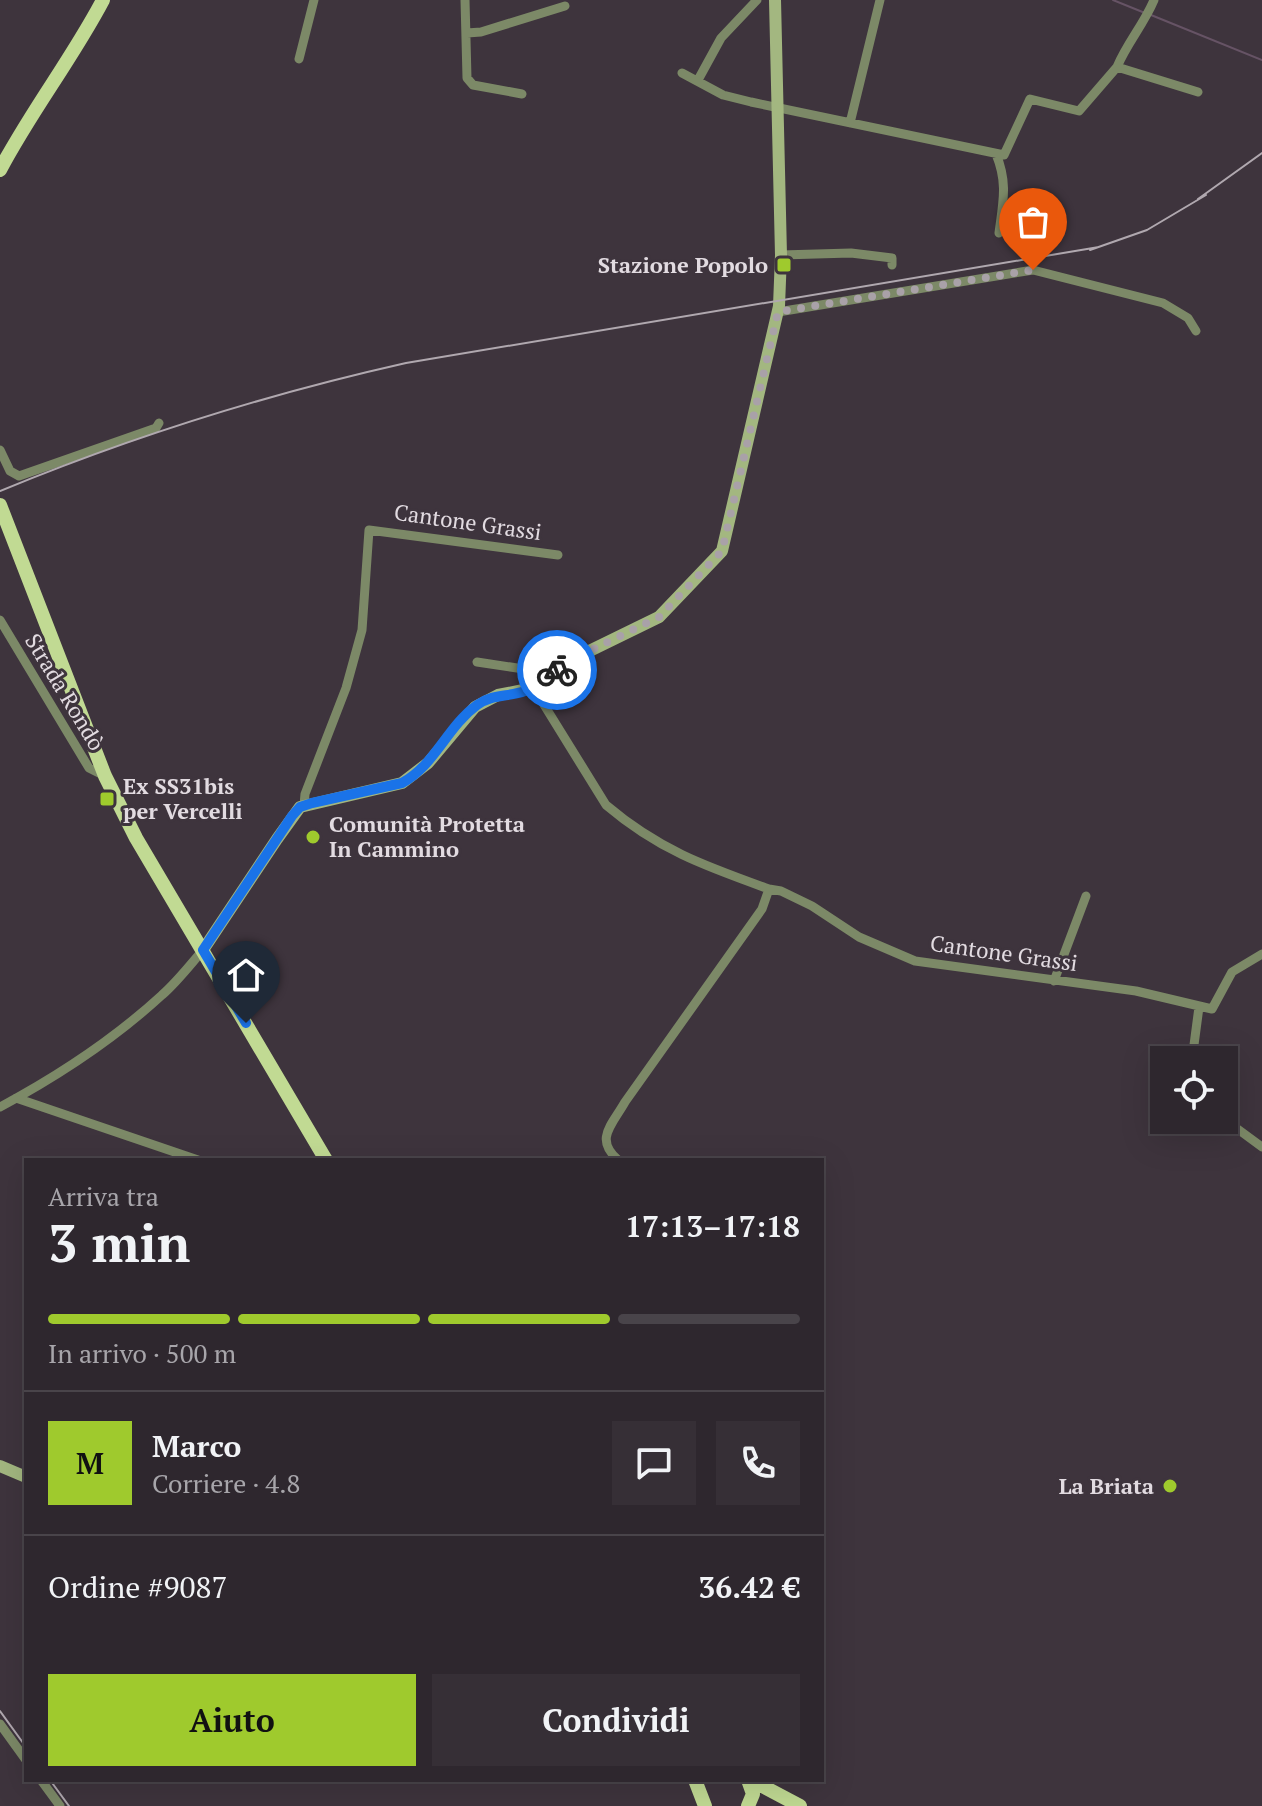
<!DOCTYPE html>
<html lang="it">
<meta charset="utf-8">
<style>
:root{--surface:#2e272e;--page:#362f36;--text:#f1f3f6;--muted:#a7a5aa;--line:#49444a;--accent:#9fca2d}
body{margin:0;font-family:"PT Serif",serif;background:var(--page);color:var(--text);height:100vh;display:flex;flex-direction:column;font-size:30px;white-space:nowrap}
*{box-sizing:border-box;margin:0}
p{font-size:26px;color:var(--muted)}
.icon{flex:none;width:44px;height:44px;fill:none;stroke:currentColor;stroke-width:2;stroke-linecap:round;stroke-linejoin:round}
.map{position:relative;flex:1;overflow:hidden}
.sheet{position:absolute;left:24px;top:1158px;width:800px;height:624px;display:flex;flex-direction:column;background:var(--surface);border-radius:0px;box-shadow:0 8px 32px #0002,0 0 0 2px var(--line)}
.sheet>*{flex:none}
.buttons{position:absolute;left:1150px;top:1046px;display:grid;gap:16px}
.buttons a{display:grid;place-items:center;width:88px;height:88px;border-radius:0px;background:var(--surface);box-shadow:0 8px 32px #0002,0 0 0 2px var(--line);font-size:40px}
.pin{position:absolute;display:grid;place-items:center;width:68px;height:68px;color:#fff;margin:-82px -34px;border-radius:50% 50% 50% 0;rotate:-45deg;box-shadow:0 0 8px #0007}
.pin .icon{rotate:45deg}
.courier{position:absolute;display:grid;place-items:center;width:80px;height:80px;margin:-40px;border:6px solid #1a73e8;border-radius:50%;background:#fff;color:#222;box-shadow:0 2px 10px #0007}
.summary em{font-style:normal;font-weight:800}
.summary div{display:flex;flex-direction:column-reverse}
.summary{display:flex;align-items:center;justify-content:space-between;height:136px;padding:0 24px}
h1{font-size:52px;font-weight:800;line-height:60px}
.bar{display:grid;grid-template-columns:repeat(4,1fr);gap:12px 8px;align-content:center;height:96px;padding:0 24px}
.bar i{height:10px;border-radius:6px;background:var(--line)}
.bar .on{background:var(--accent)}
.bar p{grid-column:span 4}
.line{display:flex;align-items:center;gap:20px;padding:0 24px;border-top:2px solid var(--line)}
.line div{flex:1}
.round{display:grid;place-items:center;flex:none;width:84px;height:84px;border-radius:0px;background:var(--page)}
.button{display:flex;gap:16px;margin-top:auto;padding:16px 24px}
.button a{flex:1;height:92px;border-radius:0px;background:var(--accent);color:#111;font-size:32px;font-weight:800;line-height:92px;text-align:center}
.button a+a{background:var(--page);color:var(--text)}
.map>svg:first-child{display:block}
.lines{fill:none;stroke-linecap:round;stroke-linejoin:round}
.stream{stroke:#665365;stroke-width:2}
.street{stroke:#7c8967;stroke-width:9}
.secondary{stroke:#a3b780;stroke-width:12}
.primary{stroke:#c1da93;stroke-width:14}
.rail{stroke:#b0a8af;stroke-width:2}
.done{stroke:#a9a1a8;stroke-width:8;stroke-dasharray:0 14.4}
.route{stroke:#1a73e8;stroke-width:10}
.poi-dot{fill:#9fca2d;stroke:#3e343d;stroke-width:3}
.labels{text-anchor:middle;stroke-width:6;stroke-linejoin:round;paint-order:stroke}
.poi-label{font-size:22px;font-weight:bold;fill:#e2dbe1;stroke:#3e343d;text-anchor:end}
.street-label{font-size:22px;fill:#e2dbe1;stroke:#3e343d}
</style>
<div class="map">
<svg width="1262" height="1806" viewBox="0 0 1262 1806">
<rect width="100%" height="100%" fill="#3e343d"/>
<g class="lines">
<path class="stream" d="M1113 0 1145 13
M1151 15 1262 60"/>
<path class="street" d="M465 0 467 78 473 85 522 94
M467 33 481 32 565 6
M299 59 314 0
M1117 67C1127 43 1144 24 1154 0
M682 73 723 95 751 102 1004 155 1030 99 1079 111 1117 67 1198 92
M698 80 721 38 757 0
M850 123 880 0
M996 154C1008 183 1003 202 999 233
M781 255 851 253 892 258V265
M778 312 1033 270 1163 303 1188 318 1196 331
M0 450 10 471 19 476 156 428 159 423
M0 620 89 768 105 776
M477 662 537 671 545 677
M533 687 606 805C659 850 705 866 769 889L781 891 812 906 859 937 915 961 1136 991 1212 1009 1232 972 1262 954
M304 805 305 794 346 688 362 630 369 530 558 555
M1054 981 1086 896
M1192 1060 1199 1007
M16 1098 198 1160
M0 1107C58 1076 113 1040 162 995 177 982 190 965 203 950
M1224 1119 1262 1147
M618 1160C594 1139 612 1125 625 1102L762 909 769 889
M0 1724 26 1760
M41 1780 60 1806"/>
<path class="secondary" d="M203 950 277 839 300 807 402 783 428 763 475 707 498 695 528 689 573 659 659 617 722 551 779 306 781 255 775 0
M0 1466 26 1477"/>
<path class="primary" d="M0 170C31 111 72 59 103 0
M0 505 105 776 136 838 326 1160
M695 1780 705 1806
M748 1780 753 1794 748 1806
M751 1780 800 1806"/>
<path class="rail" d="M1198 199 1262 153
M1090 250 1147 230 1206 195
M0 491C131 437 268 394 406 363L1099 247
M0 1711 26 1747
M50 1780 69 1806"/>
</g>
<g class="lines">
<path class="done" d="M557 670 573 659 659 617 722 551 778 312 1033 270"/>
<path class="route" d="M246 1023 203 950 292 816 300 807 312 803 402 783C435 765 447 727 477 705 492 694 508 697 525 691 537 686 546 676 557 670"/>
</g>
<g class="poi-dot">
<rect x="776" y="257" width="16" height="16" rx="4"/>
<rect x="99" y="791" width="16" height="16" rx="4"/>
<circle cx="313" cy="837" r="8"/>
<circle cx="1170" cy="1486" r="8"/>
</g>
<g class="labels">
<g class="poi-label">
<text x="768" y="273">Stazione Popolo</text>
<text x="123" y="794" text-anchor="start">Ex SS31bis<tspan x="123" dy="25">per Vercelli</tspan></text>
<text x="329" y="832" text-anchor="start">Comunità Protetta<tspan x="329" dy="25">In Cammino</tspan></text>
<text x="1154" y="1494">La Briata</text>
</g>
<g class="street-label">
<text transform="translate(468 522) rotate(8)" y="8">Cantone Grassi</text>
<text transform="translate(65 692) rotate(59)" y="8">Strada Rondò</text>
<text transform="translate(1004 953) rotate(8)" y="8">Cantone Grassi</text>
</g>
</g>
</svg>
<div class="buttons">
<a><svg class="icon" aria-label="locate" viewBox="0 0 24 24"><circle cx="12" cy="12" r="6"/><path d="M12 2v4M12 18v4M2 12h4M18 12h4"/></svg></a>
</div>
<div class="pin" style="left:1033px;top:270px;background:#ea580c"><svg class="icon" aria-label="bag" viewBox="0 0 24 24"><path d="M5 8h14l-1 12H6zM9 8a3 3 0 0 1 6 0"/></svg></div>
<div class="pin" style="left:246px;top:1023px;background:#1f2937"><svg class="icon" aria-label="home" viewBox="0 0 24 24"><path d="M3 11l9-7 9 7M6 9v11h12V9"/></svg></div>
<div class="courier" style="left:557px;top:670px"><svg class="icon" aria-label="bike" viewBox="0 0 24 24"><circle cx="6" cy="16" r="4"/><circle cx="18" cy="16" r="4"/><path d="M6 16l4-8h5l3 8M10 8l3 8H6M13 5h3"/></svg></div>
<section class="sheet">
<div class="summary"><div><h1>3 min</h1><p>Arriva tra</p></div><em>17:13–17:18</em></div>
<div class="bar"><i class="on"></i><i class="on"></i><i class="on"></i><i></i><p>In arrivo · 500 m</p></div>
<div class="line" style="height:144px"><b class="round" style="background:var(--accent);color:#111">M</b><div><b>Marco</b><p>Corriere · 4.8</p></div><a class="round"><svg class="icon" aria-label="chat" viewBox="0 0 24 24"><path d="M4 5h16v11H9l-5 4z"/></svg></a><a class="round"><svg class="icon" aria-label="phone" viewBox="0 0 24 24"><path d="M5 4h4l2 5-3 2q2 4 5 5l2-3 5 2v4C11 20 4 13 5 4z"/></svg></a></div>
<div class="line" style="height:104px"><div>Ordine #9087</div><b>36.42 €</b></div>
<div class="button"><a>Aiuto</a><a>Condividi</a></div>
</section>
</div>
